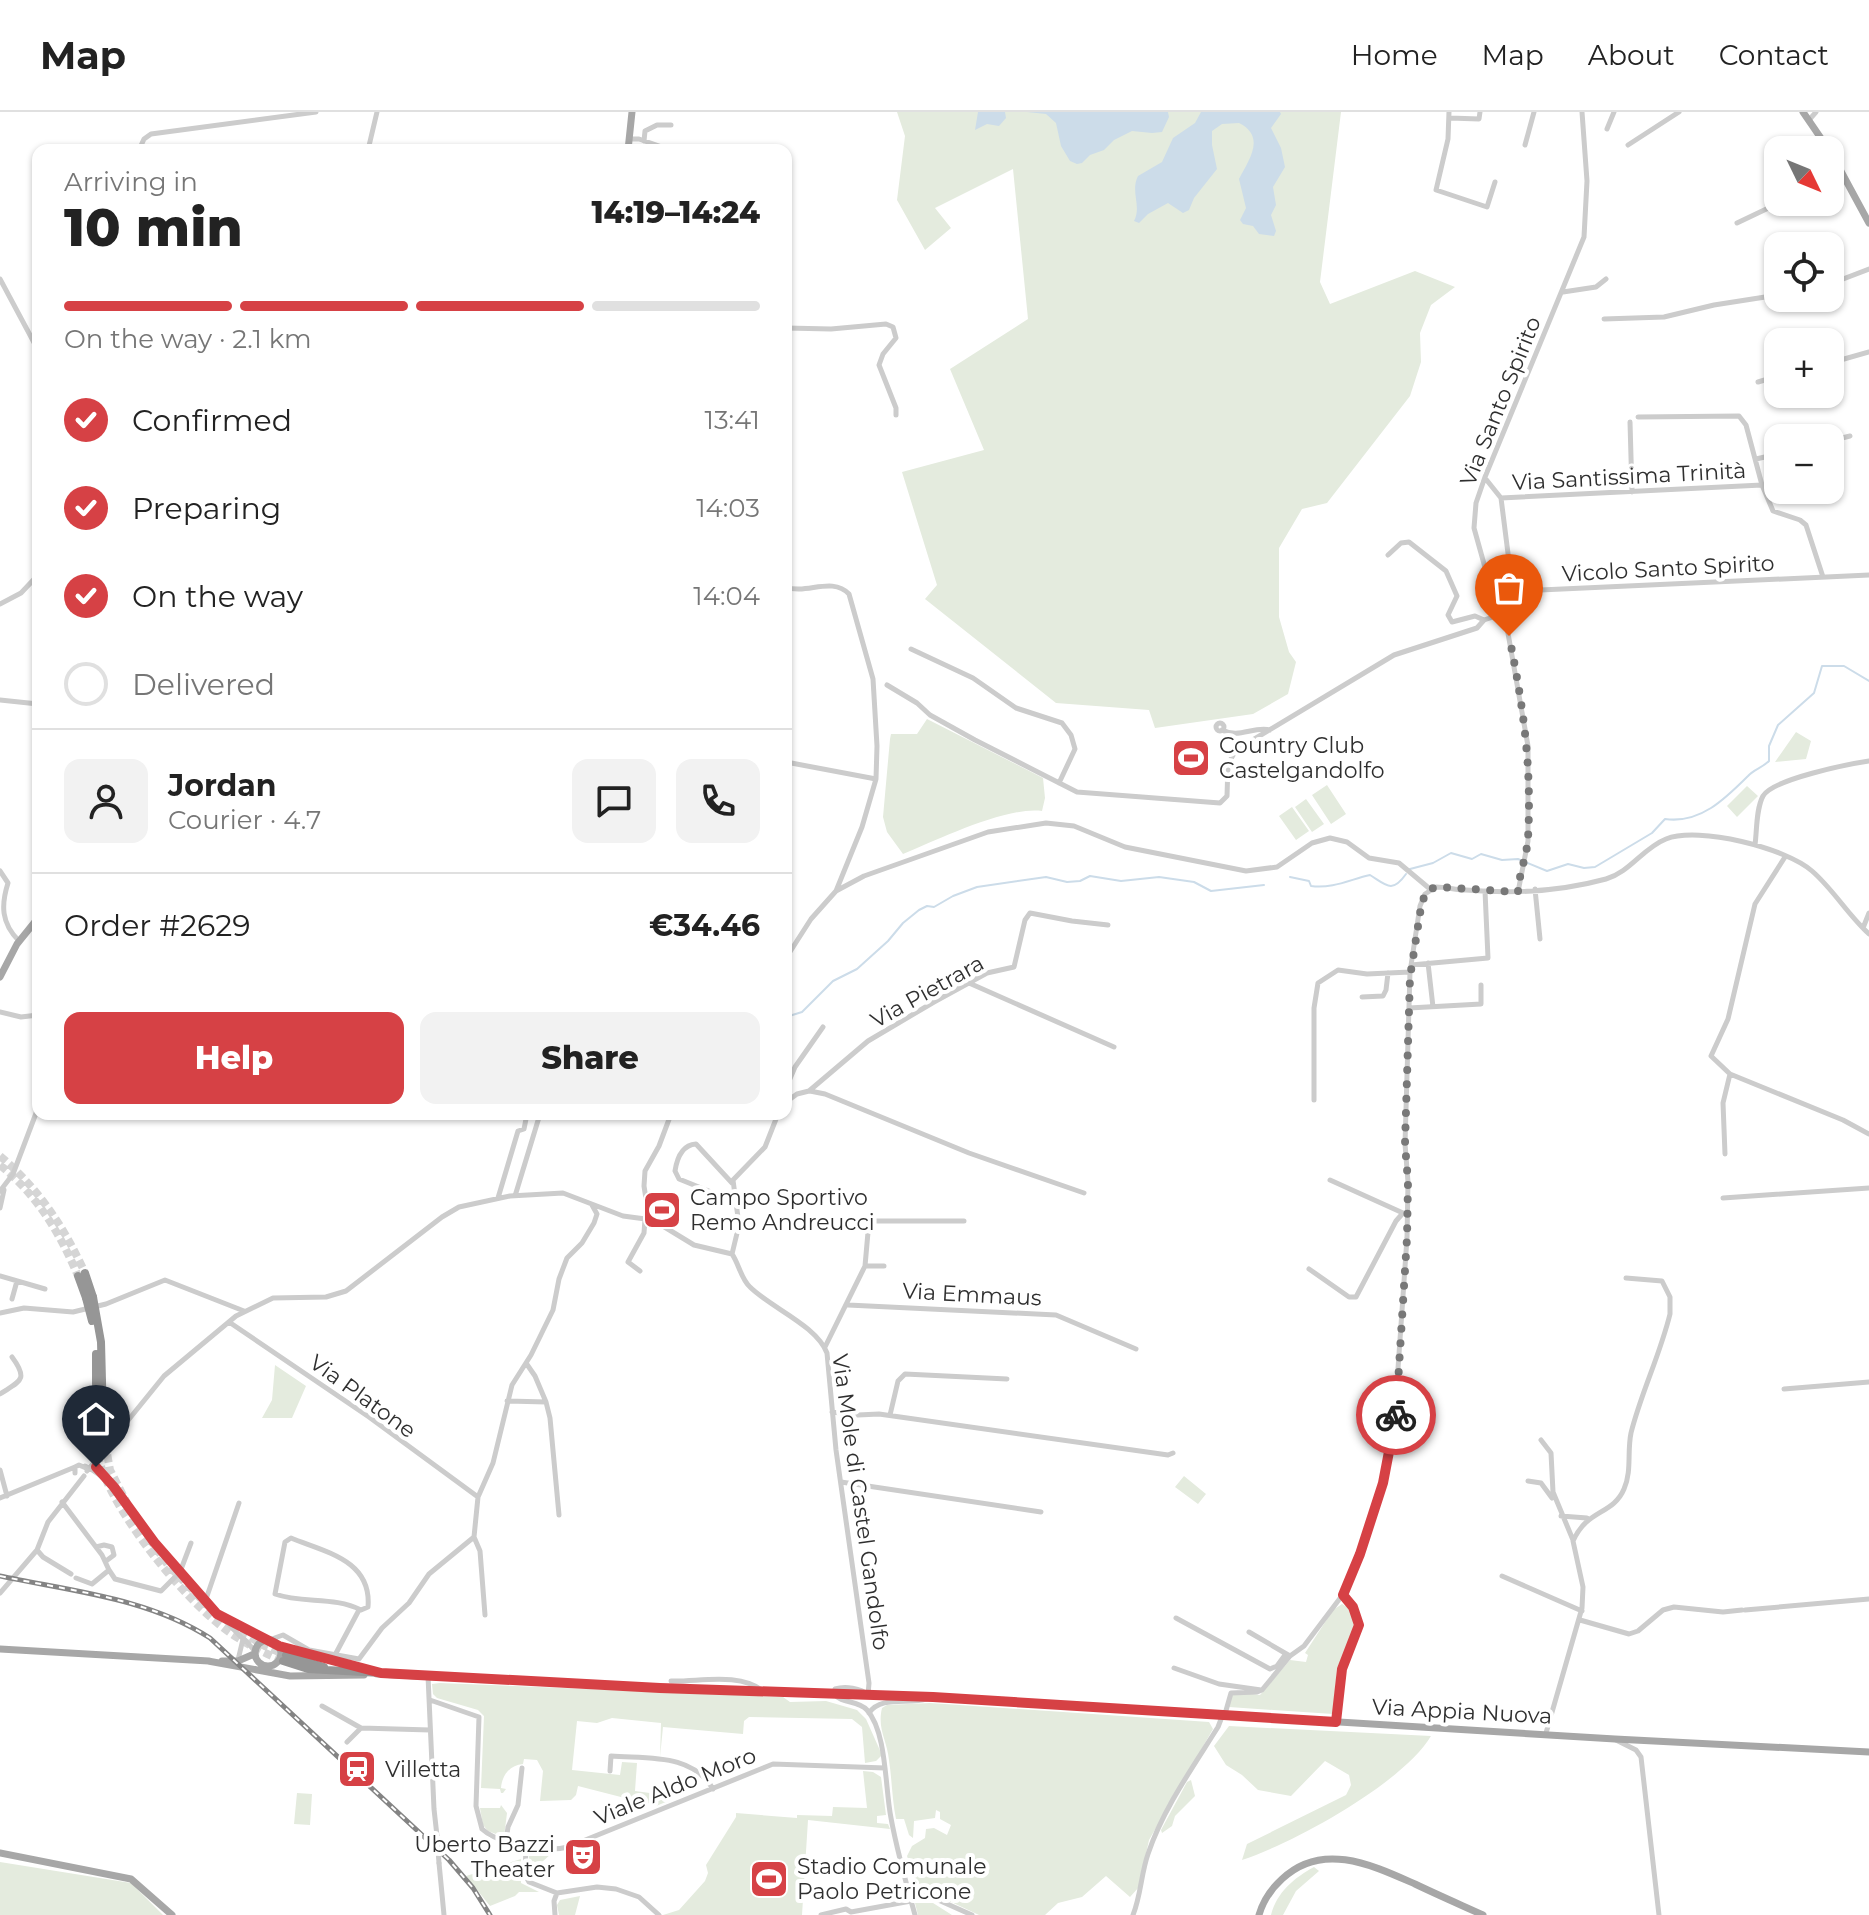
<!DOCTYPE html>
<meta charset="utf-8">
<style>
:root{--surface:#fff;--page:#f2f2f2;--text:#222;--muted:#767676;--line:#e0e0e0;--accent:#d64145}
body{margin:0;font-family:Montserrat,sans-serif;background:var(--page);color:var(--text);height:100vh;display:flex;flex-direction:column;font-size:30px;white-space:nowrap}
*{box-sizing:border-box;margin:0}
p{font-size:26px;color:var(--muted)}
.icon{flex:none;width:44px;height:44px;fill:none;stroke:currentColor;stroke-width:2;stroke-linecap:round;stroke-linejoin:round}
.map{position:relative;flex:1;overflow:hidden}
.panel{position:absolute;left:32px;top:32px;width:760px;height:976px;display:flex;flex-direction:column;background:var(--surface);border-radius:16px;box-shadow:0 2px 6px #0004}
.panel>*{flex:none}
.needle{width:52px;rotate:133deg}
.controls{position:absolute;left:1764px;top:24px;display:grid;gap:16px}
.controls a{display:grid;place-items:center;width:80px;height:80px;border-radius:16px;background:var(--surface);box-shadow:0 2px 6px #0004;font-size:40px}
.pin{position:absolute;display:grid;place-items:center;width:68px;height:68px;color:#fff;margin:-82px -34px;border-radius:50% 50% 50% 0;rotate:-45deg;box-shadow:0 0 8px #0007}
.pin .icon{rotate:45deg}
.courier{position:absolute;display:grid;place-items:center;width:80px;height:80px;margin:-40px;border:6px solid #d64145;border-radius:50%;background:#fff;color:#222;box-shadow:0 2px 10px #0007}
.headline em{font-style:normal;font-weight:800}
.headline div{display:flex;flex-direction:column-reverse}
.headline{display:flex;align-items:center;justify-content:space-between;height:136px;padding:0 32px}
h1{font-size:52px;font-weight:800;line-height:60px}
.bar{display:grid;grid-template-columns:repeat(4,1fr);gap:12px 8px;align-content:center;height:96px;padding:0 32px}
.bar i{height:10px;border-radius:6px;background:var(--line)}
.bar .selected{background:var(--accent)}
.bar p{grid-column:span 4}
.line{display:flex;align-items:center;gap:20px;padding:0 32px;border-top:2px solid var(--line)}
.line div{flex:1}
.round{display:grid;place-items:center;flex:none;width:84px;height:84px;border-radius:16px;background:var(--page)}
ol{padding:0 32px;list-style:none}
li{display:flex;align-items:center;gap:24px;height:88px}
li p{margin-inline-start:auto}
li .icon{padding:8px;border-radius:50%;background:var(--accent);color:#fff;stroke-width:4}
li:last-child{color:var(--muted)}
li i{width:44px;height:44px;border:4px solid var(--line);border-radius:50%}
.primary-button{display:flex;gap:16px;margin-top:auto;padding:16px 32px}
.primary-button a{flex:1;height:92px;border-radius:16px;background:var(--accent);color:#fff;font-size:32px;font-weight:800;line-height:92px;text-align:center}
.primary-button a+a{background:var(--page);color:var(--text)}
header{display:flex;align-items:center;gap:48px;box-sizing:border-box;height:112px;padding:0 40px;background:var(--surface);border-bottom:2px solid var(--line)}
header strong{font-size:38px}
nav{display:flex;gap:44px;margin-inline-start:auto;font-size:28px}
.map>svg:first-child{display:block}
.green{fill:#e4ebde}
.water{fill:#ccdce9}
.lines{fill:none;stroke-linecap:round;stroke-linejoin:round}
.stream{stroke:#ccdce9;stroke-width:2}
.highway-tunnel{stroke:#d5d5d5;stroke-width:8;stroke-dasharray:8 4;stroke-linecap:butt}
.minor{stroke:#ccc;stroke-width:5}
.major{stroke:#a7a7a7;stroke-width:7}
.highway{stroke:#969696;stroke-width:8}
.rail-casing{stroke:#848484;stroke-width:5}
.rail{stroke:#fff;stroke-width:2;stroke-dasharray:6;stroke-linecap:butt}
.minor-bridge{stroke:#ccc;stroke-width:5}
.highway-bridge{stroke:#969696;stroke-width:8}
.done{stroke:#787878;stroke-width:8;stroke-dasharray:0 14.4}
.route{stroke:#d64145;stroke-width:10}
.labels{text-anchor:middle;stroke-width:8;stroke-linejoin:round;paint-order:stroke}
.street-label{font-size:22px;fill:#2f2f2f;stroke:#fff}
.poi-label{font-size:22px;fill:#2f2f2f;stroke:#fff;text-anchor:start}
</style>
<header>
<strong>Map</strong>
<nav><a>Home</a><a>Map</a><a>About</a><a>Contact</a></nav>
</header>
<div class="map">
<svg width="1869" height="1803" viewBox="0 0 1869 1803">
<rect width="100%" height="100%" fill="#fff"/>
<path class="green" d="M897 0H1341L1320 170 1330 192 1415 159 1455 175 1431 193 1420 221 1421 250 1410 284 1327 391 1302 397 1279 436V505L1289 540 1296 550 1288 582 1253 602 1155 616 1149 598 1056 591 925 487 937 473 902 360 984 338 950 257 1028 207 1013 57 935 96 951 116 925 138 897 88 905 24Z
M927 607 1043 666 1045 686 1042 699C1007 694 937 728 903 742L887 720 883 705 890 627 891 622H917Z
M1796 620 1811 629 1806 647 1775 650Z
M1327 673 1346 702 1331 712 1312 683Z
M1747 674 1758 684 1737 705 1727 694Z
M1306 687 1324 712 1312 720 1295 695Z
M1292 695 1309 719 1296 728 1279 704Z
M275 1253 306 1274 292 1306H262L272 1288Z
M1184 1364 1206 1382 1198 1392 1175 1375Z
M1342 1492 1352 1498 1356 1515 1337 1556 1333 1602 1229 1595 1230 1584 1237 1580 1260 1583 1290 1548 1306 1550 1308 1543 1305 1541 1333 1498Z
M440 1571 783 1585 790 1590 826 1589 857 1598 866 1607 882 1643 876 1649 865 1651 862 1615 852 1607 749 1605 744 1609 743 1622 663 1615 660 1645 661 1611 612 1606 597 1611 577 1609 572 1658 620 1663 622 1650 637 1651 635 1679 672 1684 673 1687 656 1694 578 1674 576 1683 571 1688 540 1689 543 1659 537 1648 524 1647 523 1652C510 1653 502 1663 501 1676L506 1677 503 1681H501L500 1677 481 1676 484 1604 478 1598 437 1586 433 1582 432 1572Z
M930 1591 1209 1610 1213 1617 1149 1728 1139 1775 1130 1785 1106 1764 1082 1785 1058 1791 1045 1803H979L917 1774 907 1744 912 1734 925 1726 926 1717 934 1716 947 1723 951 1713 940 1707V1700L936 1698 935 1706 914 1709 913 1726 909 1723 904 1707H896C892 1687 892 1668 889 1648 887 1628 877 1617 882 1596L887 1593Z
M1229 1614 1431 1624C1403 1671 1294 1731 1242 1748L1247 1732 1346 1683 1351 1673 1349 1663 1325 1649 1291 1684 1258 1678 1242 1663 1226 1653 1214 1634Z
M863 1659 873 1660 881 1665 886 1703 877 1704V1711L888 1712 890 1717 808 1708 802 1803H663L679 1798 705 1769 708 1761 706 1753 736 1705V1701L797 1706V1703L832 1704 833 1695 867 1696Z
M1191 1668 1195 1684 1175 1704 1172 1714 1162 1721 1161 1718 1187 1670Z
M297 1681 312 1682 310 1713 294 1712Z
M501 1693 507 1701 504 1725 488 1719 483 1713 480 1696H500Z
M534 1740 551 1742 542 1750 541 1761 531 1766 529 1761V1744Z
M521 1747V1771L539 1780H519L515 1784 490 1794 466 1764Z
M0 1750 131 1771 163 1803H0Z
M1314 1755 1319 1759 1296 1779 1283 1803H1271C1277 1780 1294 1766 1314 1755Z
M580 1784 575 1803H559L557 1793 560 1788Z
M915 1791H933L952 1803H918Z"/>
<path class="water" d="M978 0H1005L1006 6 999 14 987 12 975 18Z
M1027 0H1168L1169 5 1162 20 1152 21 1132 19 1114 28 1104 38 1090 43 1082 51 1077 52 1070 49 1061 34 1056 11 1046 2Z
M1201 0H1280L1281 2 1271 16 1281 36 1285 55 1273 75 1276 93 1271 103 1276 119 1274 124 1259 122 1253 114 1243 112 1240 108 1246 96 1239 67C1248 49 1267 25 1239 11L1222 12 1212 19V33L1217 57 1194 86 1189 98 1183 101 1168 91 1148 102 1139 111 1134 109C1142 94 1130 80 1138 64L1162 50 1173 26 1195 11Z"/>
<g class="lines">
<path class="stream" d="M1410 757 1433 751 1451 741 1472 747 1481 742 1502 748 1518 747 1547 759 1568 752 1584 756 1595 755 1652 721 1665 707C1700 712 1725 687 1748 664 1754 657 1762 656 1769 649V634L1778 613 1814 581 1822 554H1844L1869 569
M1290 765 1309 769 1311 774C1333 777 1351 767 1370 763 1386 773 1392 782 1406 762
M786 905 802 900 833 869 857 857 888 829 903 811 919 798 927 794 934 795 953 784 977 775 1046 765 1067 770 1080 769 1090 764 1121 769 1159 765 1194 770 1211 779 1264 773"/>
<path class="highway-tunnel" d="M0 1044C39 1077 64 1115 85 1161
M0 1053C37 1083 60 1121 78 1164
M97 1319C97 1327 97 1336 98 1344 110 1398 184 1488 229 1520 246 1532 265 1541 283 1549
M103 1319 110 1358 127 1391
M149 1426 168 1453 208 1494
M230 1513 265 1534 286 1543"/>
<path class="minor" d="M1449 0 1448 27 1436 78 1487 95 1495 70
M1450 6 1479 7 1480 0
M1809 8 1816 0
M1607 17 1614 0
M629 27H639L662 35
M644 29 645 19 657 13H671
M1525 33 1534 0
M1628 33 1679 0
M139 38 144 27 151 22 316 0
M368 38 377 0
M1830 67 1842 61
M1737 111 1781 90
M0 167 38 238
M1830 172 1869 157
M1563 180 1596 175 1606 167
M1604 207 1664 205 1714 193 1778 183
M786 216 831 217 886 212 893 215 896 226 883 242 879 253 896 296V303
M1816 222 1818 230
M1830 251 1869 240
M1758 270 1778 264
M1638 305 1739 304 1746 313 1762 373
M1630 310 1632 380
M1830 329 1850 324
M1756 347 1778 342
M1485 366 1501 386 1762 373 1773 399 1800 408 1806 413 1823 465
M1501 386 1512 473 1517 479 1869 463
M1388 443 1401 431 1409 430 1446 459 1457 484 1448 503 1452 510 1475 504 1484 508 1505 501
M786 475C806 483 832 464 849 482L873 567 877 634 876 667 862 715 836 779 811 807 786 846
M0 492 21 481 38 463
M911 537 973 566 1016 596 1062 611 1071 623 1075 637 1059 671
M887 573 917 591 930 603 975 628 1077 680 1220 691 1227 684 1228 652 1236 638 1394 543 1477 516 1484 508
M0 588 38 592
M1216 615a4 4 0 1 1 8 0a4 4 0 1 1-8 0Z
M1222 618C1239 627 1253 614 1270 618
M786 650 876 667
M1755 733C1757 718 1756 697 1763 684 1773 667 1849 652 1869 649
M1785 745 1755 792 1728 907 1711 944 1730 962 1843 1008 1869 1022
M0 759 8 771C1 793 1 811 19 829
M1535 777 1540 827
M836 779 864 764 988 720 1046 711 1074 714 1125 735 1246 759 1277 755 1312 731 1330 726 1347 730 1369 746 1399 751 1430 777
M1518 780 1528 729V634L1503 493 1486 459 1474 416 1476 391 1485 365 1584 125 1587 69 1582 0
M1863 816 1869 801
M1428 851 1433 895
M1411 853 1488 846 1485 779
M969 871 1114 935
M1362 885 1383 884 1386 878 1388 861
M1409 896 1481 892V873
M0 900 21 905 38 903
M786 976 795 955 823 915
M810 979 825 982 969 1041 1084 1081
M1314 988V896L1318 871 1338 858 1367 862 1410 860
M786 990 797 982 809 979 868 929 934 890 987 861 1014 855 1025 808 1030 801 1072 809 1108 813
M1725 1042 1723 991 1730 962
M1330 1068 1403 1101
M732 1071 696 1032C682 1033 677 1046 675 1059L679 1067 736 1090
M0 1079 13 1062 38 996
M515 1084 540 1002
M498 1086 518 1019 524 1017 527 1002
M1723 1086 1869 1076
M0 1096 4 1078
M649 1106 644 1074 645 1059 659 1034 671 1002
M732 1142 739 1113 733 1068 765 1035 778 1002
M865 1154H884
M1309 1157 1349 1185H1356L1396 1109 1403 1101 1407 1102
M640 1159 628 1150 644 1121 645 1107
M0 1164 45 1177
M12 1187 17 1169
M848 1193 1056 1203 1136 1237
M0 1201 24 1196 73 1200 106 1192 165 1168 244 1199
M229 1210 369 1305 478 1385
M825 1235 865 1154 869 1109H964
M1784 1277 1869 1270
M0 1282C20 1269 29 1268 12 1245
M507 1289 546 1290 535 1264 526 1251
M546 1290 550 1306 559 1403
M832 1300 858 1303 879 1302 1168 1343 1173 1341
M890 1303 898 1269 905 1262 1007 1267
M1541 1328 1551 1341 1553 1380 1573 1428
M85 1354C117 1369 132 1404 155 1431 183 1464 212 1496 243 1527L238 1548
M0 1358 7 1384
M87 1359 164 1264 236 1204 273 1186 326 1185 346 1179 442 1105 459 1095 510 1084 563 1081 623 1104 653 1108 694 1133 732 1142C739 1152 741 1167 750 1175 771 1196 816 1213 827 1241L836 1338 869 1571 868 1583C861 1576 845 1574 835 1577L834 1582C842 1592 858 1588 867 1598 887 1620 885 1677 891 1706 897 1739 906 1771 915 1803
M75 1361V1355L79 1353 86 1356
M1528 1369 1541 1371 1552 1386
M841 1370 1041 1400
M0 1386 75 1355
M62 1390 102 1443 109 1458 92 1472 76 1466
M1561 1404 1587 1406
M291 1426C325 1440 372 1448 368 1495L361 1498C334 1484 303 1492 275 1482L285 1430Z
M96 1435 104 1433 112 1435 114 1443 106 1449
M37 1438 43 1445 71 1462
M109 1458 115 1467 161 1479 180 1460 191 1431
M1502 1464 1582 1499
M0 1481 37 1438 48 1410 84 1364
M205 1490 239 1391
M1745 1498 1869 1487
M485 1503 480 1439 474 1425 478 1385 493 1351 512 1273 531 1243 553 1198 559 1167 567 1146 582 1131 594 1111 597 1102 592 1093
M222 1504 267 1528
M1176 1506 1270 1557 1277 1554 1285 1543 1290 1544 1249 1520
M1580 1508 1629 1522 1638 1519 1663 1498 1674 1495 1723 1500 1742 1498
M244 1527 255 1539
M269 1528 283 1523 309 1538 359 1547 382 1516 409 1491 429 1462 474 1425
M335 1543 359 1498
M1174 1556 1219 1572 1261 1578
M428 1564 434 1697 437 1724
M671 1569C699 1570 739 1560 763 1579
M430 1588 479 1605 476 1694 482 1717C498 1732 546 1741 568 1735L773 1652 885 1656
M322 1594 361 1616 430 1618
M869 1601C881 1583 909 1593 927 1587
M1225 1602 1231 1581 1257 1580 1262 1578 1290 1544 1304 1534 1347 1477 1383 1371 1393 1329 1407 1126 1408 1070 1405 1032 1410 860 1420 794 1425 782 1436 775C1446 775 1456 778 1466 778 1512 782 1562 779 1606 767 1630 760 1643 736 1666 727 1699 714 1786 736 1812 759 1833 777 1848 803 1869 822
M1336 1610 1342 1557 1359 1513 1354 1497 1343 1483
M1546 1621 1582 1496 1583 1475 1573 1429C1587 1397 1613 1403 1624 1377 1632 1359 1627 1340 1631 1321 1641 1281 1660 1243 1670 1202V1185L1662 1169 1626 1166
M1616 1628 1636 1638 1641 1645 1659 1803
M347 1630 361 1616
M610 1659 611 1644C648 1647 692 1641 713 1677
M506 1729 508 1715 518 1693 522 1656
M526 1733 525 1763 529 1770 557 1781 597 1775 616 1777 639 1785 659 1803
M439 1751 444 1803
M555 1803 554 1789 557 1781
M821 1803 846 1797 851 1800 911 1789 927 1783 972 1803
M1133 1803C1141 1783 1141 1762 1148 1742 1163 1697 1193 1655 1218 1615L1223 1602"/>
<path class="major" d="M1803 0 1829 38
M628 38 632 0
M1830 39 1869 111
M0 865 17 832 38 806
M255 1541a13 13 0 1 1 26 0a13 13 0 1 1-26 0Z
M279 1534 367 1557
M0 1537 209 1549
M208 1549 290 1564 364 1563
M222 1549H238L254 1542
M377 1562 660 1576 933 1585 1615 1627 1869 1640
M0 1741 131 1767 172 1803
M1259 1803C1263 1789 1271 1777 1282 1767 1322 1729 1372 1753 1415 1772 1438 1783 1461 1793 1483 1803"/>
<path class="highway" d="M85 1161 93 1185
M78 1164 86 1186
M96 1269 97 1319
M102 1269 103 1319
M286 1543 324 1555
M283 1549 308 1557 381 1561"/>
<defs>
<path id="rail" d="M0 1464C71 1479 148 1486 210 1526L449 1748 473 1776 490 1803"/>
</defs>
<use href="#rail" class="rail-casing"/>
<use href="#rail" class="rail"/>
<path class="minor-bridge" d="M437 1724 439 1751"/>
<path class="highway-bridge" d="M93 1185 101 1230 102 1269
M86 1186 92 1209
M96 1242V1269"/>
</g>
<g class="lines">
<path class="done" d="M1396 1303 1407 1126 1408 1070 1405 1032 1410 865 1422 789 1430 777 1439 775 1518 780C1519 761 1527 744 1528 726 1532 655 1523 592 1509 524"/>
<path class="route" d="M96 1355 114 1375 154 1430 217 1502 279 1534 381 1561 660 1576 933 1585 1336 1610 1342 1557 1359 1513 1353 1495 1343 1483 1360 1442 1383 1371 1396 1303"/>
</g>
<defs>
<symbol id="stadium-square" viewBox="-11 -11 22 22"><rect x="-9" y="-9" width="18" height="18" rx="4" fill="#d64145" stroke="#fff"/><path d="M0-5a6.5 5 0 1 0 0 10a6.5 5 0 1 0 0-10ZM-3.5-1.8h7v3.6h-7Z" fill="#fff"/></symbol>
<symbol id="station-square" viewBox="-11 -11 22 22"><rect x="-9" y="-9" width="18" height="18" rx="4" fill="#d64145" stroke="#fff"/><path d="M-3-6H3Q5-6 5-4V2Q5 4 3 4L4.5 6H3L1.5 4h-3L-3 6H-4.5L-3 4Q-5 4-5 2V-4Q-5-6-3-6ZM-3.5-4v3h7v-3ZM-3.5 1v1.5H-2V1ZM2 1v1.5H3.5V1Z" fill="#fff"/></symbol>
<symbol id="theatre-square" viewBox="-11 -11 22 22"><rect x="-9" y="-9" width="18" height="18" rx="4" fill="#d64145" stroke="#fff"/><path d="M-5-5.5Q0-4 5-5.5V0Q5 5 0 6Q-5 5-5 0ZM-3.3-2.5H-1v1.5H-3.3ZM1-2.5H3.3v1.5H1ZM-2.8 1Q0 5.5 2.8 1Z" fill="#fff"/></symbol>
</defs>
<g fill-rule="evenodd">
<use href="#stadium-square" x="1169" y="624" width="44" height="44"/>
<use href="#stadium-square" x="640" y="1076" width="44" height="44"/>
<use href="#station-square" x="335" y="1635" width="44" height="44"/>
<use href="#theatre-square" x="561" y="1723" width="44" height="44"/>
<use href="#stadium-square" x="747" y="1745" width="44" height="44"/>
</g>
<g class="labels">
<g class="street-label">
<text transform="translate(1500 289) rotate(-68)" y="8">Via Santo Spirito</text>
<text transform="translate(1629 364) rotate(-3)" y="8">Via Santissima Trinità</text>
<text transform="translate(1668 456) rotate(-3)" y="8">Vicolo Santo Spirito</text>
<text transform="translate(927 879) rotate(-29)" y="8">Via Pietrara</text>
<text transform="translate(972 1182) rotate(3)" y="8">Via Emmaus</text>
<text transform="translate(363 1284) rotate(36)" y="8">Via Platone</text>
<text transform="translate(861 1390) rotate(82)" y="8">Via Mole di Castel Gandolfo</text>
<text transform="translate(1462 1599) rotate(3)" y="8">Via Appia Nuova</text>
<text transform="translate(675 1674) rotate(-22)" y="8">Viale Aldo Moro</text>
</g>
<g class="poi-label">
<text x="1219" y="641">Country Club<tspan x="1219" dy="25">Castelgandolfo</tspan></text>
<text x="690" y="1093">Campo Sportivo<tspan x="690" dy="25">Remo Andreucci</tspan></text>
<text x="385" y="1665">Villetta</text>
<text x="555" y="1740" text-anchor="end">Uberto Bazzi<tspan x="555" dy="25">Theater</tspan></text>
<text x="797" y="1762">Stadio Comunale<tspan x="797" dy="25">Paolo Petricone</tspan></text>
</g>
</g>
</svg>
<div class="controls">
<a><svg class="needle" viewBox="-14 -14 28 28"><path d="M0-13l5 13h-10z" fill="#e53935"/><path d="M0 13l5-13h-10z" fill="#767676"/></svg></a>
<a><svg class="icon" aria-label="locate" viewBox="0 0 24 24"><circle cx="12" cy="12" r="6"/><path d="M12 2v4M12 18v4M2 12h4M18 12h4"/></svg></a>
<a>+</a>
<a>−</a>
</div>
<div class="pin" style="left:1509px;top:524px;background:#ea580c"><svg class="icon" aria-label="bag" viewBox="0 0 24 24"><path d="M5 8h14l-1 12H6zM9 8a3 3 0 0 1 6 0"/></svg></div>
<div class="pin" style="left:96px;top:1355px;background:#1f2937"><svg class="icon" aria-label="home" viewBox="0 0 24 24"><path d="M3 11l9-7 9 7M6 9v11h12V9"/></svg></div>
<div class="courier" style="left:1396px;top:1303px"><svg class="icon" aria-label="bike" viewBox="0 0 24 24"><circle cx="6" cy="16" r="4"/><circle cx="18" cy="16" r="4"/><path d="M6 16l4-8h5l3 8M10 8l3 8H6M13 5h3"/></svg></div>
<section class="panel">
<div class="headline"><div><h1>10 min</h1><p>Arriving in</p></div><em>14:19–14:24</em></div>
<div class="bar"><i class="selected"></i><i class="selected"></i><i class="selected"></i><i></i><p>On the way · 2.1 km</p></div>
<ol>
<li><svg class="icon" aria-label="check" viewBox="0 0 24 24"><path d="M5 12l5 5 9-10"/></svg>Confirmed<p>13:41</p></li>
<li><svg class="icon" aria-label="check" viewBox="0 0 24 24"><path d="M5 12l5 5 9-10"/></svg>Preparing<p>14:03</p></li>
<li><svg class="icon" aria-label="check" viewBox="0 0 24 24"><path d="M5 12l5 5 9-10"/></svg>On the way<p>14:04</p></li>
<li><i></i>Delivered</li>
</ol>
<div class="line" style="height:144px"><a class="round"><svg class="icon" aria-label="person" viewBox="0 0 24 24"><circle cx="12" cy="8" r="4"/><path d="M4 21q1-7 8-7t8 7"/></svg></a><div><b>Jordan</b><p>Courier · 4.7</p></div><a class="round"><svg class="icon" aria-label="chat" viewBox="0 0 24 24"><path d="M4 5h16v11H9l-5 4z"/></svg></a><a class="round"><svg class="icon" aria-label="phone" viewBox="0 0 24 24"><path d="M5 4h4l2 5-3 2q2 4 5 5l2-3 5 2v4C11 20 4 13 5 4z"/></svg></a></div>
<div class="line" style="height:104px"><div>Order #2629</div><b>€34.46</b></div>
<div class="primary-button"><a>Help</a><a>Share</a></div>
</section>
</div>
